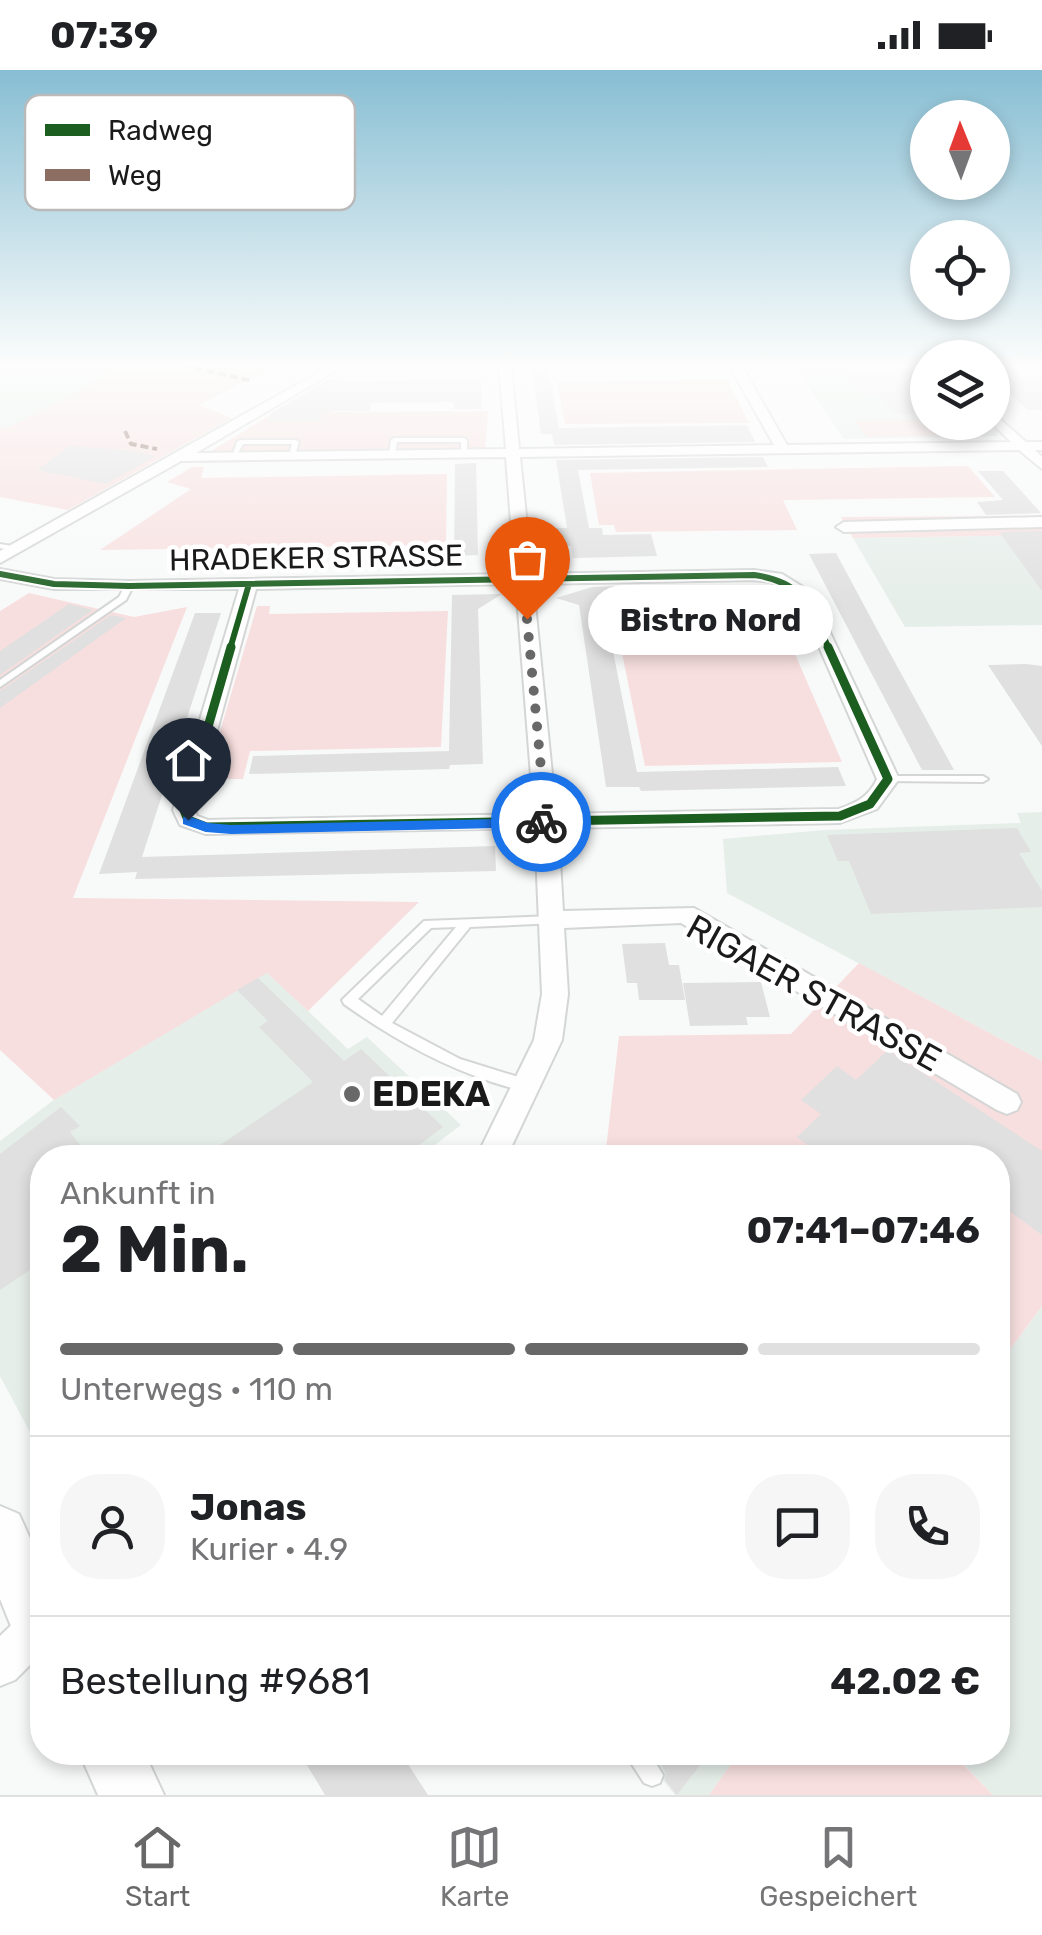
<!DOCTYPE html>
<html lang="de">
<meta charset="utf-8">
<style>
:root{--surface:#fff;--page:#f6f6f6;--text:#202124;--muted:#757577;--line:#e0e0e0;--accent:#676867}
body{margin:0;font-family:Rubik,sans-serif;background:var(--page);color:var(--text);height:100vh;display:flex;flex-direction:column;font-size:38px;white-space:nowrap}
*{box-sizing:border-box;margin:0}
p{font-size:32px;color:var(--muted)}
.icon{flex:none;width:55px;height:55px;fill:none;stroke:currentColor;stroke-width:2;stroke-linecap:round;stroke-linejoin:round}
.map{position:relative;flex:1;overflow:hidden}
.sheet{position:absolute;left:30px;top:1075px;width:980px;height:620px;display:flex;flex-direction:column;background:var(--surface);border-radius:40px;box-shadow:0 5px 15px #0003}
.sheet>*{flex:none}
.needle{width:65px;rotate:359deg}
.controls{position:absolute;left:910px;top:30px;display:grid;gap:20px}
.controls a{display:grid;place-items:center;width:100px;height:100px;border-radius:50%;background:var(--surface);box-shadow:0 5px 15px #0003;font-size:50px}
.pin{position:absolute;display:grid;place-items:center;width:85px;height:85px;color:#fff;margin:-102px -42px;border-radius:50% 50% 50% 0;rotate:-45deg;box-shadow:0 0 10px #0007}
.pin .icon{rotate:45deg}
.courier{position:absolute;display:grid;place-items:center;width:100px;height:100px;margin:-50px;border:8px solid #1a73e8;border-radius:50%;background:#fff;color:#222;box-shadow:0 2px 12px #0007}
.bubble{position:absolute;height:70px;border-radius:35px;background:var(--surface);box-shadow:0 5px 15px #0003;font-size:32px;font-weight:700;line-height:70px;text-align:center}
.headline em{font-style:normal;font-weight:700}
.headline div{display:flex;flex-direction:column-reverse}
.headline{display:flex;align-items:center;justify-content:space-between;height:170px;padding:0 30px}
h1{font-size:65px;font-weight:700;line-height:75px}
.bar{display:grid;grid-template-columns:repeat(4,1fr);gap:15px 10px;align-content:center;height:120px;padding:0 30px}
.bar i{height:12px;border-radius:8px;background:var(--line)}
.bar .current{background:var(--accent)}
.bar p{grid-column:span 4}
.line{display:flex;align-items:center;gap:25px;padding:0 30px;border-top:2px solid var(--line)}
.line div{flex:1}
.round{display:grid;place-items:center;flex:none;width:105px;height:105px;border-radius:40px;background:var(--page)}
.status{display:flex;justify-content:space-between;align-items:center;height:70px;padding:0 50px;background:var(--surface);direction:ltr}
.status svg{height:28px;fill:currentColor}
.dock{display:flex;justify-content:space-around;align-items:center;height:140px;border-top:2px solid var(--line);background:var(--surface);font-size:28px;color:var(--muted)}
.dock a{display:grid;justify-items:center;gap:5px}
.dock .current{color:var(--accent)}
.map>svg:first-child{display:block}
.built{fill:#e6eeea}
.green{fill:#f8dfdf}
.building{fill:#dfe0df}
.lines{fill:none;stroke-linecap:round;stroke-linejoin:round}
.lane-casing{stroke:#d4d6d5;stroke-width:4}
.street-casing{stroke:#d4d6d5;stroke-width:4}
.secondary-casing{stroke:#d4d6d5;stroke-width:4}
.lane{fill:#fefefe;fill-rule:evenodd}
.street{fill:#fefefe;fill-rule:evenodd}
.secondary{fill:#fefefe;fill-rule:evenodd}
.quiet{stroke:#8d6e63;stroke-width:4;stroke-dasharray:8 4;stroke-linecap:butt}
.cycleway-far1-casing{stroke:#fff;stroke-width:10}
.cycleway-casing{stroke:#fff;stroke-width:14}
.cycleway-far1{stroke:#1b5e20;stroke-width:6}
.cycleway{stroke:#1b5e20;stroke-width:9}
.route{fill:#1a73e8}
.done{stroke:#676867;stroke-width:10;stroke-dasharray:0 18}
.poi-dot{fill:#676867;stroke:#fff;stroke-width:4}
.labels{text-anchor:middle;stroke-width:9;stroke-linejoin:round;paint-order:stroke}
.far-street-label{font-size:30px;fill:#191a19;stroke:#fff}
.street-label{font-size:35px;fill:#191a19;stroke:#fff}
.poi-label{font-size:35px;font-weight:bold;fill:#191a19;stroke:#fff;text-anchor:start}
.key{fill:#fff;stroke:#bababa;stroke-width:2.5}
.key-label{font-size:28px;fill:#191a19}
</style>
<div class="status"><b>07:39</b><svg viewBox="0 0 49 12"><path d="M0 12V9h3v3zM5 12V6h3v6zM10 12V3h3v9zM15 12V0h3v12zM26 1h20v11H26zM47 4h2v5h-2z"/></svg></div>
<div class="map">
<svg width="1042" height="1725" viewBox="0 0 1042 1725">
<rect width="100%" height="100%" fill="#f8faf9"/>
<path class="built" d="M0 295H82L109 305 12 356 0 358Z
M793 295H927L928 352 989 353 998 362 997 366 844 369Z
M1042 465V555L905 557 853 468Z
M1042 742V991L727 823 723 769 824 760 1021 753 1017 743Z
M267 902 348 979 367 967 461 1055 419 1087 42 1088V1355L31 1364 0 1306V1071L55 1029Z
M1042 1236V1725H993L956 1686 958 1683 998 1682V1622L1007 1607 998 1597V1296Z
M641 1683H740L709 1725H675Z"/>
<path class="green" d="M82 295H277L199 335 232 348 68 440 0 427V358L12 356 108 305Z
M328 310H340L333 342 488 341 485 380 206 384Z
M727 310 749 353 565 354 557 312Z
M927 350 944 353 956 365 867 367 855 351Z
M968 396 995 427 783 430 797 460 616 462 614 455H599L590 403Z
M192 397H204L201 408 447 404 446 475 100 480 191 419 167 412Z
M1042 446V465L853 468 841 447Z
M29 523 134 547 187 537 73 828 419 832 308 941 267 903 54 1030 0 980V541Z
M257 536H270L269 544 448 541 441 677 250 681 243 709H206Z
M774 536 842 692 645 696 613 539Z
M859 893 1042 991V1236L998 1296V1088H605L619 966 791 964Z
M740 1682 958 1683 956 1687 993 1725H709Z"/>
<path class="building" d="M531 295H548L559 358 747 355 755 372 554 375 552 364H541Z
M840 295H928V344H894L880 327H865Z
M995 309H1042V340H1027Z
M454 310H481L482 339H454L453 332 371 333 370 341H322L320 351 268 352 271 343 325 312Z
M70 376 126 380 156 386 106 414 37 400Z
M763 387 768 397 578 400 589 458H602L603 465 651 464 657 486 573 488 571 476H554L552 458H567L556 390Z
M476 393 478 485 454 486 455 394Z
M978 401H1003L1041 443 986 445 977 432 1003 430Z
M1042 461V521L999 462Z
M836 483 880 565 954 700H922L809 484Z
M617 516 621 535 604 536 637 702 838 697 846 716 641 721 639 717H606L579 535 556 528 592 517Z
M502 524 478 539 483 694 450 695 449 699 249 704 253 686 449 681 452 525Z
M69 534 93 540 0 605V581Z
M195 543H221L142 787 495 776 496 801 135 809 137 802 99 804Z
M111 545 126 548 0 638V621Z
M1026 594 1042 596V676L988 595Z
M1017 758 1031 782 1019 783 1042 821V837L871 844 849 791H838L827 765Z
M665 873 669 895H679L685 930H639L637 913H627L622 874Z
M258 908 344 991 361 979 443 1057 402 1088H201L313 1012 259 957 268 951 237 920Z
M761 912 770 947H746L748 955 690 956 683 913Z
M888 980 1042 1081V1165L998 1133V1088H824L797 1067 821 1044 801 1030 837 996 856 1010Z
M61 1037 80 1056 70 1062 90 1088H42V1176L29 1185 36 1196 0 1220V1084Z
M299 1682H400L428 1725H325Z
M654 1682H710L677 1725 665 1710 666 1703Z"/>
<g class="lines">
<defs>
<path id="lane" d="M394 368H464L467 370V383L464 385 461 383V372H397L395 384 392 386 389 384 391 370Z
M240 370H296L299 372 295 385 292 387 289 385 292 374H243L236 387H232L237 372Z
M0 474 18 477 19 479 15 481 0 478Z
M126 514 133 516 126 530 0 617V610L119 527Z
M888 706H983L988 709 983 712 884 711 883 709Z
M553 846 559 850 557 853 470 857 392 953 460 989 531 1011 533 1015 531 1019C518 1021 505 1016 492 1012 438 994 390 967 344 934L342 930 424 851ZM456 857 382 946 358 929 431 858Z
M624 1682H649L663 1705 660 1713 652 1716 644 1713Z"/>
<path id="street" d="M332 295H346L196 383 506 379 499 295H511L519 379 774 375 729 295H741L787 375 1011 372 991 352 992 342 1026 372H1042V380H1035L1042 387V399L1019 380 520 387 532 504 754 500 782 504 811 522 899 709 877 739 840 753 558 758 563 841 694 838 1017 1024 1021 1032 1017 1040 1007 1044 997 1040 681 853 564 858 568 924 562 970 506 1088H476L534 970 542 924 535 758 206 764 180 755 173 740 239 519H54L0 509V499L54 509 129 511 515 504 506 387 181 391 0 493V481ZM754 510 771 512 798 529 877 709C869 726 857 733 839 739L556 744 533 514ZM516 514 534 744 208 750 197 746 195 740 256 519Z
M1042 447V457L844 462 836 457 844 452Z
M42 1534V1583L15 1610 0 1616V1566L27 1540Z"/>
<path id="secondary" d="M0 1436 19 1444 42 1495V1589L21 1581 0 1529Z
M79 1682H144L164 1725H98Z"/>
</defs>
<use href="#lane" class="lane-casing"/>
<use href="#street" class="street-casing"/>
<use href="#secondary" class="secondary-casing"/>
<use href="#lane" class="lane"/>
<use href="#street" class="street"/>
<use href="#secondary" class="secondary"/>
<path class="quiet" d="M183 295 252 311
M125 361 131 374 157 379"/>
<defs>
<path id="cycleway-far1" d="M0 504 54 514 129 516 754 505C805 512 810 537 829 579
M230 579 249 514"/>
<path id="cycleway" d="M231 577 184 740 188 750 206 757 840 746 870 734 888 709 828 577"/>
</defs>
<use href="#cycleway-far1" class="cycleway-far1-casing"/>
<use href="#cycleway" class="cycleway-casing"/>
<use href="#cycleway-far1" class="cycleway-far1"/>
<use href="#cycleway" class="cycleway"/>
</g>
<linearGradient id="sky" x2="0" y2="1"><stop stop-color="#87bed3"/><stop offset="0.55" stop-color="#fcfdfc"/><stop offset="1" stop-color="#fcfdfc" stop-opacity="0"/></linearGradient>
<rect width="1042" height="536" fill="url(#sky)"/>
<path class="route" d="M188 746 208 753 231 755 541 748 548 752 541 757 231 764 206 762 183 754V747Z"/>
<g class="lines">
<path class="done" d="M527 549 546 752H541"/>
</g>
<circle class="poi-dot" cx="352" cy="1024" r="10"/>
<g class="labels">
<g class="far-street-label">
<text transform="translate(316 488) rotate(-1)" y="10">HRADEKER STRASSE</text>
</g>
<g class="street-label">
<text transform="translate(814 923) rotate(29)" y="12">RIGAER STRASSE</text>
</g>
<g class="poi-label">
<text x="372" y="1036">EDEKA</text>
</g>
</g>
<rect x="25" y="25" width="330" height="115" rx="15" class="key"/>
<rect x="45" y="54" width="45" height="12" fill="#1b5e20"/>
<rect x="45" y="99" width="45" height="12" fill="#8d6e63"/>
<g class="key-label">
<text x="108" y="70">Radweg</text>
<text x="108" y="115">Weg</text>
</g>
</svg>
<div class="controls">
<a><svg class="needle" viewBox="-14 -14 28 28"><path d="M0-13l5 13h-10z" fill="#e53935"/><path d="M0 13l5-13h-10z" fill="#757577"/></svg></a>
<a><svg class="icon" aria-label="locate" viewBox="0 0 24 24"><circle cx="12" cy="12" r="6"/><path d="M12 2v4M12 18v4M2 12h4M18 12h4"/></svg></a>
<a><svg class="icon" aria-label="layers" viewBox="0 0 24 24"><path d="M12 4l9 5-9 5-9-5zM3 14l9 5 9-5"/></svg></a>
</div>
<div class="pin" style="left:527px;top:549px;background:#ea580c"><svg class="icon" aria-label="bag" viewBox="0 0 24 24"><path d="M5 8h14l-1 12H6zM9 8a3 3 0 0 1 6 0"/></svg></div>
<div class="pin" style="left:188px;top:750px;background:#1f2937"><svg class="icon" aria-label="home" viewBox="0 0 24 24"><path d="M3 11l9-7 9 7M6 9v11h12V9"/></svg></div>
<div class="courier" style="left:541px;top:752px"><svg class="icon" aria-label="bike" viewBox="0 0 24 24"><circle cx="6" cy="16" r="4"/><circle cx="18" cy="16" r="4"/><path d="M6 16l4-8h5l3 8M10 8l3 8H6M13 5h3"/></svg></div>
<div class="bubble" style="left:588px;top:515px;width:245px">Bistro Nord</div>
<section class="sheet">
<div class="headline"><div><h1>2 Min.</h1><p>Ankunft in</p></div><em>07:41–07:46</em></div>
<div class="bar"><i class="current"></i><i class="current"></i><i class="current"></i><i></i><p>Unterwegs · 110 m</p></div>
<div class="line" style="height:180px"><a class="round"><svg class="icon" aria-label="person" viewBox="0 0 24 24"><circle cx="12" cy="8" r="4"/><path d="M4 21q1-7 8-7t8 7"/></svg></a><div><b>Jonas</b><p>Kurier · 4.9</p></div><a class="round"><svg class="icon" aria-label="chat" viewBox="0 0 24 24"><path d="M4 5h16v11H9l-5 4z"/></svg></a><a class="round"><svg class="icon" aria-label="phone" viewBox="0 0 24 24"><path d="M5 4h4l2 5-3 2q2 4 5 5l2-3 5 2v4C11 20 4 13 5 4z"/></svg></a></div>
<div class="line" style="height:130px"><div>Bestellung #9681</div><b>42.02 €</b></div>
</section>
</div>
<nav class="dock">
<a class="current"><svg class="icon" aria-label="home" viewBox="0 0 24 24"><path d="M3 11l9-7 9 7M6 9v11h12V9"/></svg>Start</a>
<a><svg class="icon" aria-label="map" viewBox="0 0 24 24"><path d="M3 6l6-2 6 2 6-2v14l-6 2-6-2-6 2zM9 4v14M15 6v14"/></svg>Karte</a>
<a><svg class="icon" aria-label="saved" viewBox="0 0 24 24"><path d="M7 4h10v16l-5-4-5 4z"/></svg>Gespeichert</a>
</nav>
